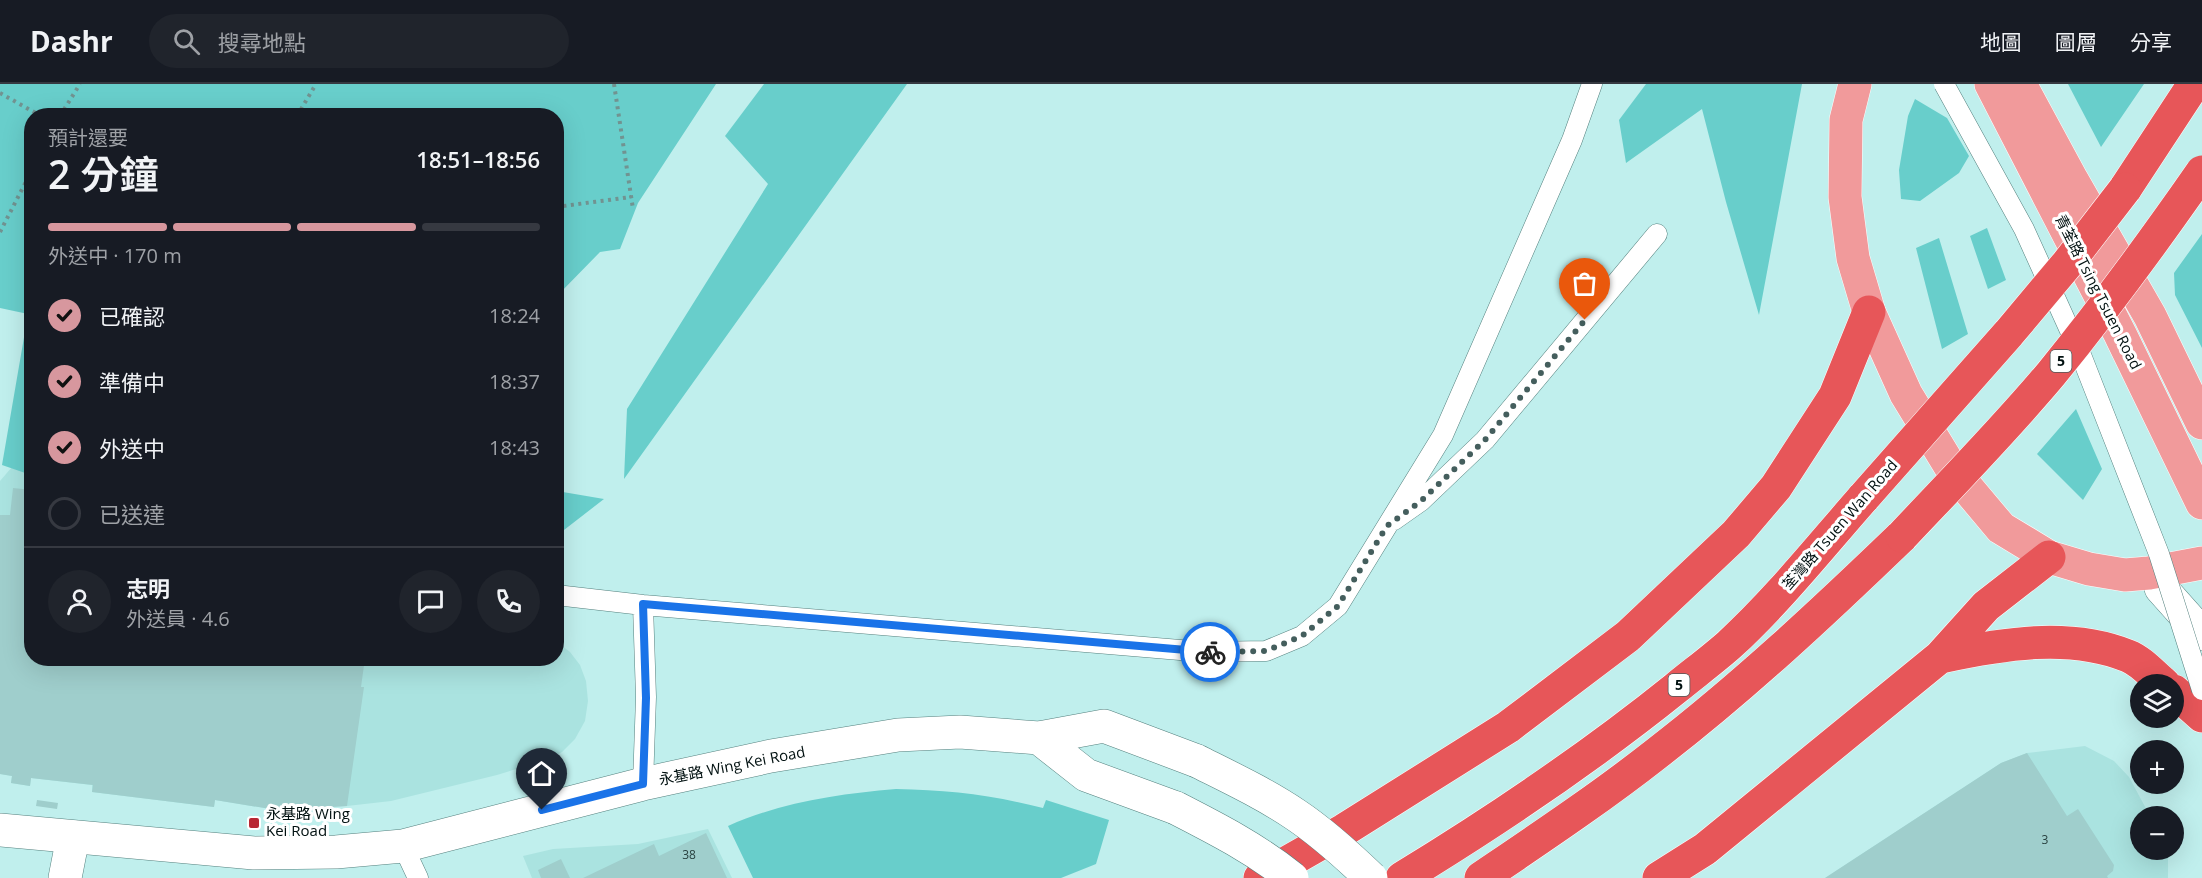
<!DOCTYPE html>
<html lang="zh-TW">
<meta charset="utf-8">
<style>
:root{--surface:#171b24;--page:#20242c;--text:#f1f3f6;--muted:#9ea1a6;--line:#363941;--accent:#d7979e}
body{margin:0;font-family:"Open Sans","Noto Sans TC",sans-serif;background:var(--page);color:var(--text);height:100vh;display:flex;flex-direction:column;font-size:22px;white-space:nowrap}
*{box-sizing:border-box;margin:0}
p{font-size:20px;color:var(--muted)}
.icon{flex:none;width:33px;height:33px;fill:none;stroke:currentColor;stroke-width:2;stroke-linecap:round;stroke-linejoin:round}
.map{position:relative;flex:1;overflow:hidden}
.sheet{position:absolute;left:24px;top:24px;width:540px;height:558px;display:flex;flex-direction:column;background:var(--surface);border-radius:24px;box-shadow:0 6px 24px #0002}
.sheet>*{flex:none}
.buttons{position:absolute;left:2130px;top:590px;display:grid;gap:12px}
.buttons a{display:grid;place-items:center;width:54px;height:54px;border-radius:50%;background:var(--surface);box-shadow:0 6px 24px #0002;font-size:30px}
.pin{position:absolute;display:grid;place-items:center;width:51px;height:51px;color:#fff;margin:-62px -26px;border-radius:50% 50% 50% 0;rotate:-45deg;box-shadow:0 0 6px #0007}
.pin .icon{rotate:45deg}
.courier{position:absolute;display:grid;place-items:center;width:60px;height:60px;margin:-30px;border:4px solid #1a73e8;border-radius:50%;background:#fff;color:#222;box-shadow:0 2px 8px #0007}
.head em{font-style:normal;font-weight:600}
.head div{display:flex;flex-direction:column-reverse}
.head{display:flex;align-items:center;justify-content:space-between;height:102px;padding:0 24px}
h1{font-size:39px;font-weight:600;line-height:45px}
.bar{display:grid;grid-template-columns:repeat(4,1fr);gap:9px 6px;align-content:center;height:72px;padding:0 24px}
.bar i{height:8px;border-radius:4px;background:var(--line)}
.bar .on{background:var(--accent)}
.bar p{grid-column:span 4}
.line{display:flex;align-items:center;gap:15px;padding:0 24px;border-top:2px solid var(--line)}
.line div{flex:1}
.round{display:grid;place-items:center;flex:none;width:63px;height:63px;border-radius:32px;background:var(--page)}
ol{padding:0 24px;list-style:none}
li{display:flex;align-items:center;gap:18px;height:66px}
li p{margin-inline-start:auto}
li .icon{padding:6px;border-radius:50%;background:var(--accent);color:#111;stroke-width:4}
li:last-child{color:var(--muted)}
li i{width:33px;height:33px;border:3px solid var(--line);border-radius:50%}
header{display:flex;align-items:center;gap:36px;box-sizing:border-box;height:84px;padding:0 30px;background:var(--surface);border-bottom:2px solid var(--line)}
header strong{font-size:28px}
nav{display:flex;gap:33px;margin-inline-start:auto;font-size:21px}
.search{width:420px;height:54px;background:var(--page);display:flex;align-items:center;gap:15px;box-sizing:border-box;padding:0 21px;border-radius:33px;color:var(--muted);font-size:22px}
.map>svg:first-child{display:block}
.built{fill:#aae3e0}
.green{fill:#68cecb}
.building{fill:#9fcecc}
.lines{fill:none;stroke-linecap:round;stroke-linejoin:round}
.lane-casing{stroke:#54807e;stroke-width:21}
.street-casing{stroke:#54807e;stroke-width:34}
.secondary-casing{stroke:#54807e;stroke-width:34}
.primary-casing{stroke:#fff;stroke-width:34}
.highway-casing{stroke:#fff;stroke-width:34}
.path{stroke:#719391;stroke-width:4;stroke-dasharray:3 4.5;stroke-linecap:butt}
.lane{stroke:#fff;stroke-width:20}
.street{stroke:#fff;stroke-width:33}
.secondary{stroke:#fff;stroke-width:33}
.primary{stroke:#f19a9b;stroke-width:33}
.highway{stroke:#e75659;stroke-width:33}
.lane-bridge-casing{stroke:#54807e;stroke-width:21;stroke-linecap:butt}
.secondary-bridge-casing{stroke:#54807e;stroke-width:34;stroke-linecap:butt}
.highway-bridge-casing{stroke:#fff;stroke-width:34;stroke-linecap:butt}
.lane-bridge{stroke:#fff;stroke-width:20}
.secondary-bridge{stroke:#fff;stroke-width:33}
.highway-bridge{stroke:#e75659;stroke-width:33}
.done{stroke:#445e5d;stroke-width:6;stroke-dasharray:0 10.8}
.route{stroke:#1a73e8;stroke-width:8}
.poi-dot{fill:#b82733;stroke:#fff;stroke-width:2}
.labels{text-anchor:middle;stroke-width:6;stroke-linejoin:round;paint-order:stroke}
.number-label{font-size:12px;fill:#28403f}
.shield{fill:#fff;stroke:#4d5858;stroke-width:1.5}
.shield-label{font-size:14px;font-weight:bold;fill:#011010}
.street-label{font-size:15px;fill:#011010;stroke:#fff}
.poi-label{font-size:15px;fill:#011010;stroke:#fff;text-anchor:start}
</style>
<header>
<strong>Dashr</strong>
<div class="search"><svg class="icon" aria-label="search" viewBox="0 0 24 24"><circle cx="10" cy="10" r="6"/><path d="M15 15l6 6"/></svg>搜尋地點</div>
<nav><a>地圖</a><a>圖層</a><a>分享</a></nav>
</header>
<div class="map">
<svg width="2202" height="794" viewBox="0 0 2202 794">
<rect width="100%" height="100%" fill="#c0efed"/>
<path class="built" d="M31 371 32 574H556L557 558 570 568 580 581 586 597 588 617 585 637 575 655 562 668 549 675 497 691 391 717 347 722 315 724 292 721 283 727 215 716 214 723 92 708V701L31 694 30 702 11 699 12 692 0 690V397L18 376Z
M2085 662 2114 677 2129 693 2150 732H2140V765H2168V794H1825L2001 679 2027 669Z
M708 745 732 794H532L523 772 553 765 638 760Z"/>
<path class="green" d="M0 0H716L638 119 620 165 600 168 557 212 556 32H32V230H29L32 233 31 391 2 381 28 230 0 224Z
M764 0H907L624 395 627 325 768 100 725 52Z
M1646 0H1802L1759 231 1726 118 1702 25 1626 79 1619 36Z
M2068 0H2144L2101 63Z
M1915 15 1947 34 1969 72 1959 89 1920 117 1901 115 1899 86 1908 32Z
M1987 144 2006 196 1988 205 1970 152Z
M2202 150V264L2175 211 2174 189Z
M1939 154 1968 250 1942 265 1916 164Z
M2076 325 2102 385 2083 416 2037 370Z
M557 407 604 415 564 446H557Z
M896 705C949 706 992 711 1043 724L1046 716 1109 736 1096 780 1061 794H753L728 742C782 718 838 710 896 705Z"/>
<path class="building" d="M13 404 32 406V574H365L361 603H364L347 722 315 724 292 721 283 727 215 716 214 723 92 708 93 701 31 694 30 702 11 699 12 692 0 690V431H10Z
M2027 669 2067 732 2078 725 2114 781 2113 787 2107 792 2108 794H1825L2001 679Z
M37 716 58 719 57 725 36 722Z
M706 749 727 794H583L654 760 659 772Z
M561 775 570 794H541L538 786Z"/>
<g class="lines">
<defs>
<path id="lane" d="M1394 436 1421 417 1485 356 1657 150
M556 511 643 521 1204 568 1266 567 1302 552 1338 522 1443 351 1572 56 1592 0
M643 521 646 613 643 700
M403 762 418 794"/>
<path id="street" d="M65 794 73 753"/>
<path id="secondary" d="M2161 504 2202 550
M1039 654 1086 691 1176 724
M0 746 254 769 336 768 403 762 643 700 771 672 898 651 960 648 1039 654 1104 642 1197 677"/>
<path id="primary" d="M1855 0 1846 36 1845 113 1853 174 1869 228 1906 310 1953 387 2001 444 2049 473 2089 485 2125 491 2149 489 2202 479
M1991 0 2120 250 2202 419
M2020 0 2072 96 2150 232 2202 339"/>
<path id="highway" d="M2125 105 2194 0
M1940 573C2001 560 2069 548 2128 572 2141 577 2153 591 2164 600
M2174 607 2202 632
M1260 794 1344 746 1508 643 1628 552 1736 450 1776 403 1835 312 1869 228
M1402 794C1497 736 1589 674 1676 604 1693 590 1712 576 1729 561 1778 516 1820 463 1864 413
M1481 794C1540 754 1600 714 1656 670 1743 603 1823 528 1902 452
M1659 794 1705 765 1940 573 1986 522 2049 473"/>
</defs>
<use href="#lane" class="lane-casing"/>
<use href="#street" class="street-casing"/>
<use href="#secondary" class="secondary-casing"/>
<use href="#primary" class="primary-casing"/>
<use href="#highway" class="highway-casing"/>
<path class="path" d="M614 0 633 125
M0 9 41 32
M60 32 80 0
M297 32 316 0
M556 123 631 113
M0 148 32 86"/>
<use href="#lane" class="lane"/>
<use href="#street" class="street"/>
<use href="#secondary" class="secondary"/>
<use href="#primary" class="primary"/>
<use href="#highway" class="highway"/>
<defs>
<path id="lane-bridge" d="M1944 0 2024 145 2081 271 2159 470 2202 606"/>
<path id="secondary-bridge" d="M1197 677C1231 694 1265 710 1296 731 1323 749 1348 772 1371 794
M1176 724C1217 745 1256 765 1292 794"/>
<path id="highway-bridge" d="M1864 413 2009 249 2067 180 2125 105
M1902 452C1952 399 2004 346 2051 290 2104 225 2154 157 2202 88"/>
</defs>
<use href="#lane-bridge" class="lane-bridge-casing"/>
<use href="#secondary-bridge" class="secondary-bridge-casing"/>
<use href="#highway-bridge" class="highway-bridge-casing"/>
<use href="#lane-bridge" class="lane-bridge"/>
<use href="#secondary-bridge" class="secondary-bridge"/>
<use href="#highway-bridge" class="highway-bridge"/>
</g>
<g class="lines">
<path class="done" d="M1210 568 1266 567 1302 552 1338 522 1387 442 1421 417 1485 356 1585 236"/>
<path class="route" d="M542 726 643 700 646 614 643 520 1210 568"/>
</g>
<rect class="poi-dot" x="248" y="733" width="12" height="12" rx="3"/>
<g class="labels">
<g class="number-label">
<text x="2045" y="760">3</text>
<text x="689" y="775">38</text>
</g>
<g class="shield">
<rect x="2050.5" y="266" width="21" height="22" rx="4.5"/>
<rect x="1668.5" y="590" width="21" height="22" rx="4.5"/>
</g>
<g class="shield-label">
<text x="2061" y="282">5</text>
<text x="1679" y="606">5</text>
</g>
<g class="street-label">
<text transform="translate(2098 208) rotate(63)" y="5">青荃路 Tsing Tsuen Road</text>
<text transform="translate(1840 441) rotate(-49)" y="5">荃灣路 Tsuen Wan Road</text>
<text transform="translate(732 682) rotate(-11)" y="5">永基路 Wing Kei Road</text>
</g>
<g class="poi-label">
<text x="266" y="735">永基路 Wing<tspan x="266" dy="17">Kei Road</tspan></text>
</g>
</g>
</svg>
<div class="buttons">
<a><svg class="icon" aria-label="layers" viewBox="0 0 24 24"><path d="M12 4l9 5-9 5-9-5zM3 14l9 5 9-5"/></svg></a>
<a>+</a>
<a>−</a>
</div>
<div class="pin" style="left:1585px;top:236px;background:#ea580c"><svg class="icon" aria-label="bag" viewBox="0 0 24 24"><path d="M5 8h14l-1 12H6zM9 8a3 3 0 0 1 6 0"/></svg></div>
<div class="pin" style="left:542px;top:726px;background:#1f2937"><svg class="icon" aria-label="home" viewBox="0 0 24 24"><path d="M3 11l9-7 9 7M6 9v11h12V9"/></svg></div>
<div class="courier" style="left:1210px;top:568px"><svg class="icon" aria-label="bike" viewBox="0 0 24 24"><circle cx="6" cy="16" r="4"/><circle cx="18" cy="16" r="4"/><path d="M6 16l4-8h5l3 8M10 8l3 8H6M13 5h3"/></svg></div>
<section class="sheet">
<div class="head"><div><h1>2 分鐘</h1><p>預計還要</p></div><em>18:51–18:56</em></div>
<div class="bar"><i class="on"></i><i class="on"></i><i class="on"></i><i></i><p>外送中 · 170 m</p></div>
<ol>
<li><svg class="icon" aria-label="check" viewBox="0 0 24 24"><path d="M5 12l5 5 9-10"/></svg>已確認<p>18:24</p></li>
<li><svg class="icon" aria-label="check" viewBox="0 0 24 24"><path d="M5 12l5 5 9-10"/></svg>準備中<p>18:37</p></li>
<li><svg class="icon" aria-label="check" viewBox="0 0 24 24"><path d="M5 12l5 5 9-10"/></svg>外送中<p>18:43</p></li>
<li><i></i>已送達</li>
</ol>
<div class="line" style="height:108px"><a class="round"><svg class="icon" aria-label="person" viewBox="0 0 24 24"><circle cx="12" cy="8" r="4"/><path d="M4 21q1-7 8-7t8 7"/></svg></a><div><b>志明</b><p>外送員 · 4.6</p></div><a class="round"><svg class="icon" aria-label="chat" viewBox="0 0 24 24"><path d="M4 5h16v11H9l-5 4z"/></svg></a><a class="round"><svg class="icon" aria-label="phone" viewBox="0 0 24 24"><path d="M5 4h4l2 5-3 2q2 4 5 5l2-3 5 2v4C11 20 4 13 5 4z"/></svg></a></div>
</section>
</div>
